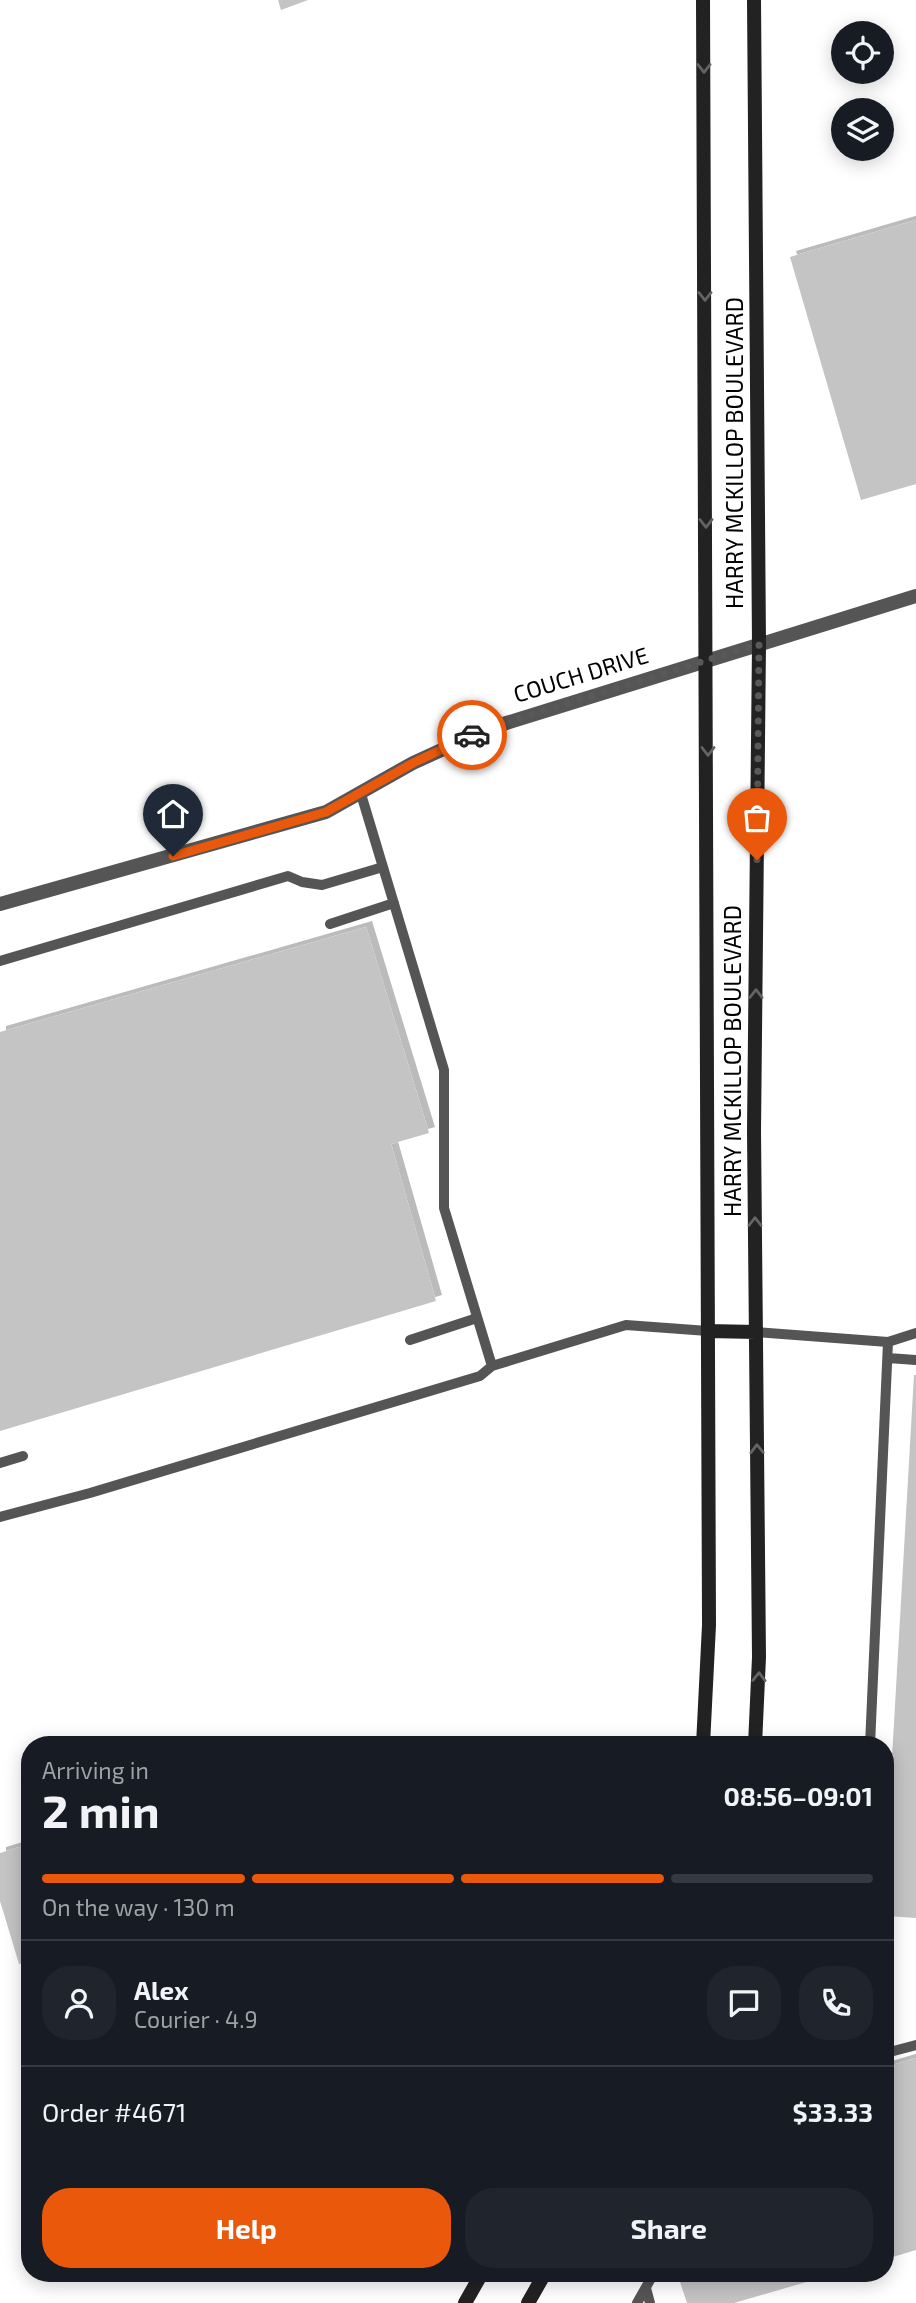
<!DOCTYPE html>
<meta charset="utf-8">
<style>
:root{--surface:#171b24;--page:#20242c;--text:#f1f3f6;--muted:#9ea1a6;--line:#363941;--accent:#ea580c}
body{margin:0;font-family:"Exo 2",sans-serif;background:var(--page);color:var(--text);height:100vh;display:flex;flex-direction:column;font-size:26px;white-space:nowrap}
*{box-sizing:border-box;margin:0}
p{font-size:23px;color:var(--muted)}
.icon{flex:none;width:38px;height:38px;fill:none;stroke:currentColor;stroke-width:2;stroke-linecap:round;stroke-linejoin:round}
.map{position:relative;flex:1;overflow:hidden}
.panel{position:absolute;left:21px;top:1736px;width:873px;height:546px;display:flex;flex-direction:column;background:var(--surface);border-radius:28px;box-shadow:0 4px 18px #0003}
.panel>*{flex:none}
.fabs{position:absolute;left:831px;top:21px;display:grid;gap:14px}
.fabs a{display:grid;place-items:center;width:63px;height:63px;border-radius:50%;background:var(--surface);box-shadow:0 4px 18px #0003;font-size:35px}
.pin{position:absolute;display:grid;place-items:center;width:60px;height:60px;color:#fff;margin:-72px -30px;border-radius:50% 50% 50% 0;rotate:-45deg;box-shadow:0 0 7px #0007}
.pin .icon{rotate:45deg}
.courier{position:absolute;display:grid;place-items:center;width:70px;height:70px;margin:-35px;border:5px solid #ea580c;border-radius:50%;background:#fff;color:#222;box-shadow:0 2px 9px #0007}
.headline em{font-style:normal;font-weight:700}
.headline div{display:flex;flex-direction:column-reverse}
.headline{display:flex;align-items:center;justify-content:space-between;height:119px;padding:0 21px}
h1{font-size:46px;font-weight:700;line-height:52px}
.bar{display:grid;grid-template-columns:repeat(4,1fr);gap:10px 7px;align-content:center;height:84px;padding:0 21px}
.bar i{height:9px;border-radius:5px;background:var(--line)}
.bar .current{background:var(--accent)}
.bar p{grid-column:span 4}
.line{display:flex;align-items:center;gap:18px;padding:0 21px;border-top:2px solid var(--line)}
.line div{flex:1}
.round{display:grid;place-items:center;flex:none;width:74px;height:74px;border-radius:28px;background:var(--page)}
.cta{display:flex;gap:14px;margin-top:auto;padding:14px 21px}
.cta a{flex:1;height:80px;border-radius:28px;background:var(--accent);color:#fff;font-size:28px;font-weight:700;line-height:80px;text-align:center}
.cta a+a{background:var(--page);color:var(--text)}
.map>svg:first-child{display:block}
.building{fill:#c4c4c4;filter:url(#shadow)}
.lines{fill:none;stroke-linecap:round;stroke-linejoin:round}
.service{stroke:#555;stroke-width:10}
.minor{stroke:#555;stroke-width:14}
.secondary{stroke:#222;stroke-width:14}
.oneway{stroke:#646464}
.done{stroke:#595959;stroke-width:7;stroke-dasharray:0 12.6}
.route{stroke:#ea580c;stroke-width:9}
.labels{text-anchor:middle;stroke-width:5;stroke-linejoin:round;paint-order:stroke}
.street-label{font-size:23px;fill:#000;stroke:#fff}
</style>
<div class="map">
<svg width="916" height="2303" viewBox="0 0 916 2303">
<defs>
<filter id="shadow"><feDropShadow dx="6" dy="-6" stdDeviation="0" flood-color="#0004"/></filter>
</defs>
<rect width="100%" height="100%" fill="#fff"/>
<path class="building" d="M278 0H308L281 10Z
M916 220V484L861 500 790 257Z
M366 927 429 1133 391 1144 436 1301 0 1431V1032Z
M914 1375H916V1918L886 1916V1862Z
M30 1844V1961L19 1964 0 1901V1853Z
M916 2058V2250L886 2259V2067Z
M677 2273H834V2274L734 2303H687Z"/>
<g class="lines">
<path class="service" d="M330 924 394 903
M0 961 288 876 302 882 322 885 383 867
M756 1332 888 1342 916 1333
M410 1340 477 1318
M888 1358 916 1360
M492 1366 626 1325 708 1331
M0 1463 23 1456
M0 1517 90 1493 480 1376 492 1366 444 1208V1070L361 794
M870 1745 888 1342
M886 2053 916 2045
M646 2288 650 2303
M637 2303 654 2273"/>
<path class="minor" d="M0 904 326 812 413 763 487 729 916 596"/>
<path class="secondary" d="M703 0 709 1625 703 1745
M754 0 759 644 754 1131 759 1657 755 1745
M708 1331 756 1332
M465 2303 482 2273
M528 2303 545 2273"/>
</g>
<defs><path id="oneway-chevron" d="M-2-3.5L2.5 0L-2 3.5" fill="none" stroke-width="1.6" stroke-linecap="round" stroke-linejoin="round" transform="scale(1.75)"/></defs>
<g class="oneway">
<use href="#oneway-chevron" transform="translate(704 68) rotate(90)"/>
<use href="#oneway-chevron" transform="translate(705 296) rotate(90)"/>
<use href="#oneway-chevron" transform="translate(706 523) rotate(90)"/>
<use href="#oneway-chevron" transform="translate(708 751) rotate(90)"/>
<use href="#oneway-chevron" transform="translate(756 994) rotate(-90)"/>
<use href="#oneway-chevron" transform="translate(755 1222) rotate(-90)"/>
<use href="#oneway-chevron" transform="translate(757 1449) rotate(-91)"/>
<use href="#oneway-chevron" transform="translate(759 1677) rotate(-89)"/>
</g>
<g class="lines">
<path class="done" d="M472 735 514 720 759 644 757 860"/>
<path class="route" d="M173 856 326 812 413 763 472 735"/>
</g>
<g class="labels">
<g class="street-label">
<text transform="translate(735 453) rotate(-90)" y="8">HARRY MCKILLOP BOULEVARD</text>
<text transform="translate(581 675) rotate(-17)" y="8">COUCH DRIVE</text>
<text transform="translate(733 1061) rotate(-90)" y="8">HARRY MCKILLOP BOULEVARD</text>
</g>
</g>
</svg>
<div class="fabs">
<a><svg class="icon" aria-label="locate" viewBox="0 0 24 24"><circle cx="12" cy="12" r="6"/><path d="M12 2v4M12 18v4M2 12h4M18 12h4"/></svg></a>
<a><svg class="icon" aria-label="layers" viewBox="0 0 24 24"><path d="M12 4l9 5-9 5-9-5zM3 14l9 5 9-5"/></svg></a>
</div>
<div class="pin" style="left:757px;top:860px;background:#ea580c"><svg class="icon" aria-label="bag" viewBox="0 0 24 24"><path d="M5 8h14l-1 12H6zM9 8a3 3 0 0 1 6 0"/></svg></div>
<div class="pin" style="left:173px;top:856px;background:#1f2937"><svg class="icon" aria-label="home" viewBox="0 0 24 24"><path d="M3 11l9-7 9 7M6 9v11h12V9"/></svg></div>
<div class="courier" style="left:472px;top:735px"><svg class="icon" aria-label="car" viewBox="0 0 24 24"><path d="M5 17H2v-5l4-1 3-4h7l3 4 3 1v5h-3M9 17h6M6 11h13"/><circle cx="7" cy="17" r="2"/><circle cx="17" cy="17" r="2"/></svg></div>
<section class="panel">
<div class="headline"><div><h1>2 min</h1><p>Arriving in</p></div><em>08:56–09:01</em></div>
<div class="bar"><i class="current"></i><i class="current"></i><i class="current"></i><i></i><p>On the way · 130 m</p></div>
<div class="line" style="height:126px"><a class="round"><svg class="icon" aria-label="person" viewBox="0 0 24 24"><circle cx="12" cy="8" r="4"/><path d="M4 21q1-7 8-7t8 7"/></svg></a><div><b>Alex</b><p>Courier · 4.9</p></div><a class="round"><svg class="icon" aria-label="chat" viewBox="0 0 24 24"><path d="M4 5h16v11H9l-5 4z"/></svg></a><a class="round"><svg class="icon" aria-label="phone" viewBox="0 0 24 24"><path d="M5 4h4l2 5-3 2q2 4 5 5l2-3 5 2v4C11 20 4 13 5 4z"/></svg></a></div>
<div class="line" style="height:91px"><div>Order #4671</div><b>$33.33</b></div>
<div class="cta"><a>Help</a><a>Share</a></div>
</section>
</div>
